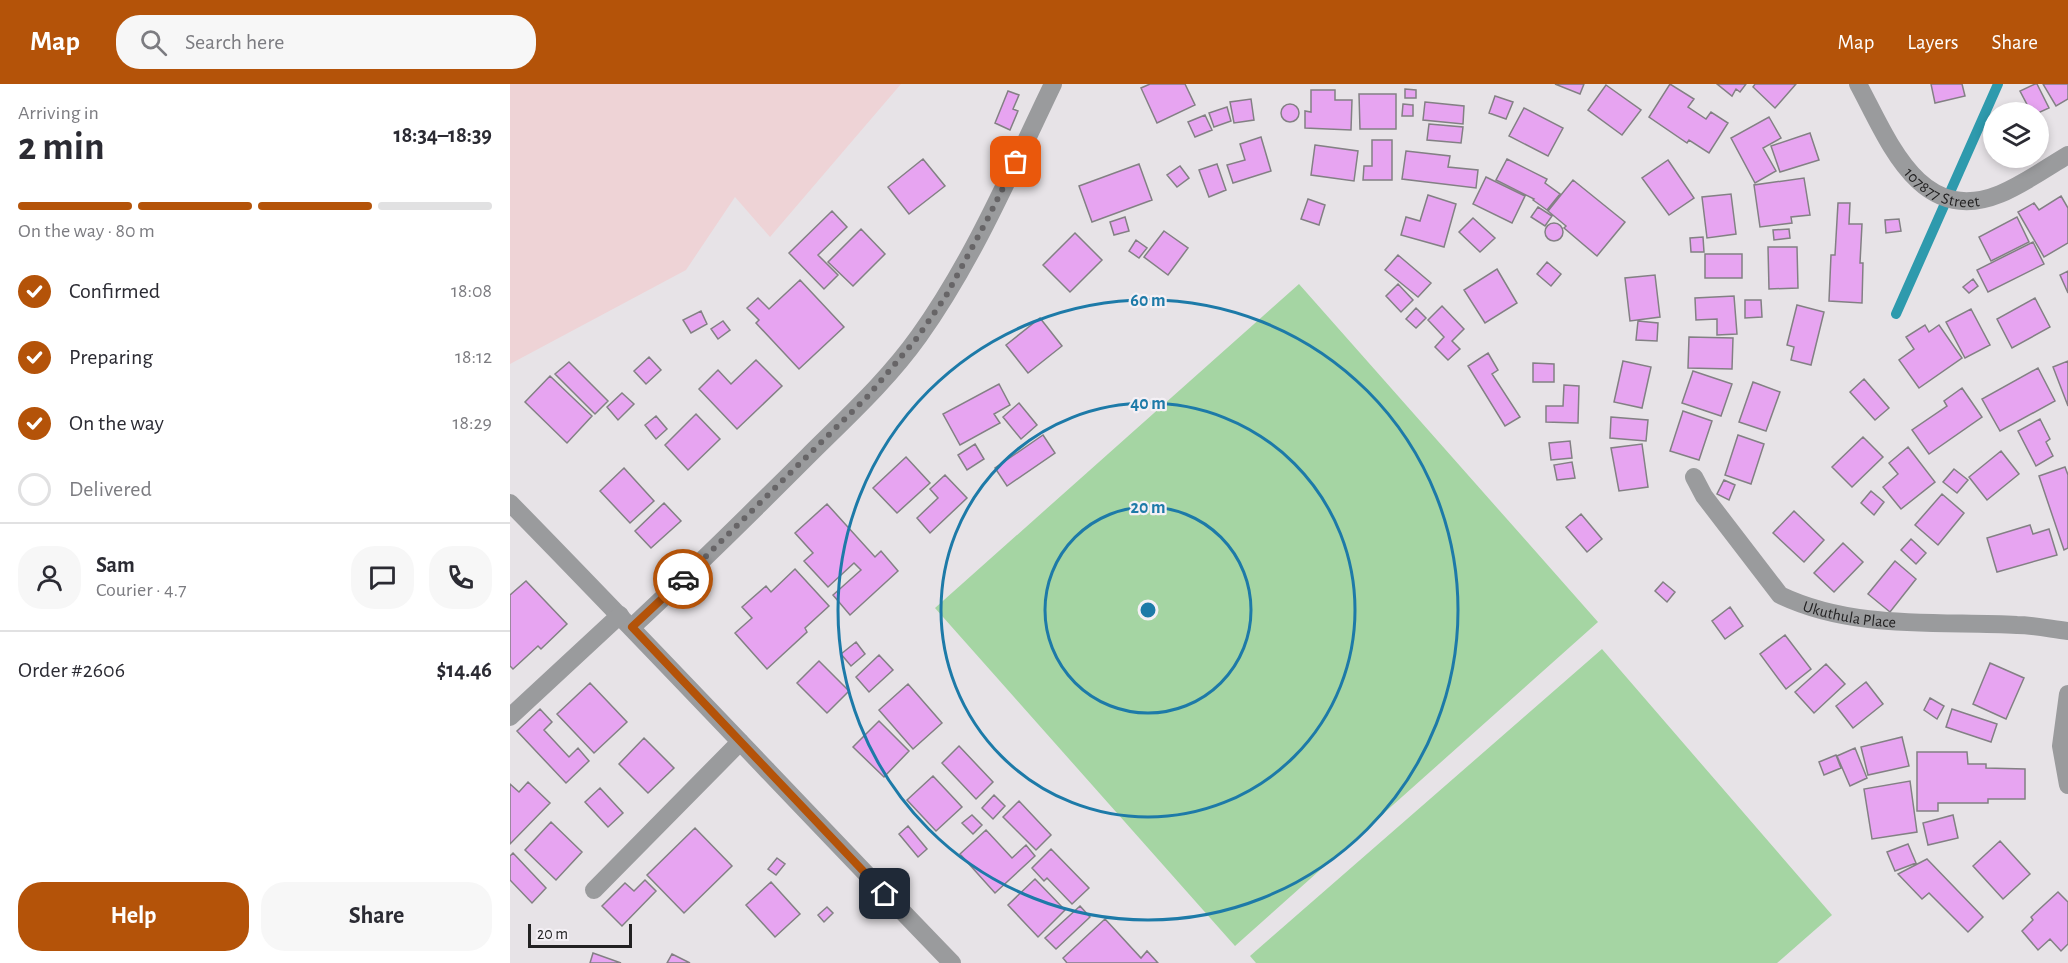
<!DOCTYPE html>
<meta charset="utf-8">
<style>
:root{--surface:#fff;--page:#f7f7f7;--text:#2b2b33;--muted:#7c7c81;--line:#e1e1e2;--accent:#b45309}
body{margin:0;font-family:"Alegreya Sans",sans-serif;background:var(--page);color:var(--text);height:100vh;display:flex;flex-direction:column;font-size:22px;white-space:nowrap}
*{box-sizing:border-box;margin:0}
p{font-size:20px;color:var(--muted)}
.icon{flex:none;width:33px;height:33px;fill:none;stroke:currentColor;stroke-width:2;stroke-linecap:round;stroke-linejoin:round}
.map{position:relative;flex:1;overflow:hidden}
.side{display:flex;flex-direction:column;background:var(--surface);width:510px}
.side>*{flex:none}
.tools{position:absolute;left:1473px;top:18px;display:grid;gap:12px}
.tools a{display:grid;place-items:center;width:66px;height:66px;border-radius:50%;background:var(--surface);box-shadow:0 3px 9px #0003;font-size:30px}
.scale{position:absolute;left:18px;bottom:15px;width:104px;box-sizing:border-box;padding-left:6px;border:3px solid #222122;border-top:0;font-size:16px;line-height:21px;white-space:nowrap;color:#222122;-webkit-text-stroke:4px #f4f0f5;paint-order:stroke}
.pin{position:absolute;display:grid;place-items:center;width:51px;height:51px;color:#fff;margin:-26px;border-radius:12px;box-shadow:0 3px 9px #0006}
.courier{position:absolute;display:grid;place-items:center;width:60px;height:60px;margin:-30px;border:4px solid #b45309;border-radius:50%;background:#fff;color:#222;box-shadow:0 2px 8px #0007}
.head em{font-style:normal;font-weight:700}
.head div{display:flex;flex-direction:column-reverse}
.head{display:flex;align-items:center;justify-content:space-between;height:102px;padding:0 18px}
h1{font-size:39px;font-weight:700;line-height:45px}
.bar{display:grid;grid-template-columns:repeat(4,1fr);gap:9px 6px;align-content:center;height:72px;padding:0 18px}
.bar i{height:8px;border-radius:4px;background:var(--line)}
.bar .current{background:var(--accent)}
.bar p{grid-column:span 4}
.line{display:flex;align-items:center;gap:15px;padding:0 18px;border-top:2px solid var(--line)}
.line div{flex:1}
.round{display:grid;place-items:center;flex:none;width:63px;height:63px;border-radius:24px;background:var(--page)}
ol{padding:0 18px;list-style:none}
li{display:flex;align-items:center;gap:18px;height:66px}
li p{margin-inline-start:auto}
li .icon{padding:6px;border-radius:50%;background:var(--accent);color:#fff;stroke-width:4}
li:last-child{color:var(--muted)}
li i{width:33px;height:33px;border:3px solid var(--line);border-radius:50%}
.primary-button{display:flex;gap:12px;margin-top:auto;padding:12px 18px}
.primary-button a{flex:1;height:69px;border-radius:24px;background:var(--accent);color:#fff;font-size:24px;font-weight:700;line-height:69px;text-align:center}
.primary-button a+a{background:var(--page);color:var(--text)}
header{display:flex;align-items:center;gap:36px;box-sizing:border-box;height:84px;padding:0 30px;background:var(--accent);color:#fff}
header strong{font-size:28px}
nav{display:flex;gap:33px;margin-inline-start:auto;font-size:21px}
.search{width:420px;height:54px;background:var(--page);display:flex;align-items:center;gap:15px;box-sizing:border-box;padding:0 21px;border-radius:24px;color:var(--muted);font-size:22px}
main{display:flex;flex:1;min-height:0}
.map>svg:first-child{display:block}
.education{fill:#eed3d6}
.green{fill:#a5d5a3}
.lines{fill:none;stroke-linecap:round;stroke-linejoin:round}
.stream{stroke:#2e9aad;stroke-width:10}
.building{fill:#e7a4f1;stroke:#838084;stroke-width:1.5}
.minor{stroke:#9a9b9d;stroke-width:18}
.done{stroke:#676567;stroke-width:6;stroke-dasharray:0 10.8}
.route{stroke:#b45309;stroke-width:8}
.ring{fill:none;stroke:#1d7aa8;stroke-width:3}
.labels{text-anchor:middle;stroke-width:4.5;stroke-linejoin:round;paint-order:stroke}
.street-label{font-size:16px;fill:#222122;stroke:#f4f0f5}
.centre{fill:#1d7aa8;stroke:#f4f0f5;stroke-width:3}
.ring-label{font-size:18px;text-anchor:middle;font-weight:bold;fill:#1d7aa8;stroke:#f4f0f5;stroke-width:4.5;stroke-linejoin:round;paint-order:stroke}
</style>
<header>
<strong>Map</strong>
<div class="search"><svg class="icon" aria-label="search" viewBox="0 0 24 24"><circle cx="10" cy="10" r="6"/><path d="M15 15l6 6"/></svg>Search here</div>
<nav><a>Map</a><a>Layers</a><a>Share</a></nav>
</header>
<main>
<section class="side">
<div class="head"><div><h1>2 min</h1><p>Arriving in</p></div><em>18:34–18:39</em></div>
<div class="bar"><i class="current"></i><i class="current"></i><i class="current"></i><i></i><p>On the way · 80 m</p></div>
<ol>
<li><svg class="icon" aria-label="check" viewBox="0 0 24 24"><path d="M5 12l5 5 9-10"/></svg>Confirmed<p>18:08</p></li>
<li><svg class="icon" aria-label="check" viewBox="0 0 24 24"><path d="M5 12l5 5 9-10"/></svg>Preparing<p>18:12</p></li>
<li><svg class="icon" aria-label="check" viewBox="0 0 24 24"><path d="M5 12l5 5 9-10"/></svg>On the way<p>18:29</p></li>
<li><i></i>Delivered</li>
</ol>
<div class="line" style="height:108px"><a class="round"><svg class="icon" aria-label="person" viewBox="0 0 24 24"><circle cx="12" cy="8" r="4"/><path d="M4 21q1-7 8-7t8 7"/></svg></a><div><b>Sam</b><p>Courier · 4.7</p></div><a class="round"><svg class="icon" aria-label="chat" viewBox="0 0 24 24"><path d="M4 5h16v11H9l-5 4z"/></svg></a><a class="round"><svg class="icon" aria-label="phone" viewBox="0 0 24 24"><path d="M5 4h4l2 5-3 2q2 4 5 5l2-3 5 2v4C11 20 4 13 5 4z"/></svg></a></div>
<div class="line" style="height:78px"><div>Order #2606</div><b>$14.46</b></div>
<div class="primary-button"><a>Help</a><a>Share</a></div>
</section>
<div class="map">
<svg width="1558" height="879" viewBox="0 0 1558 879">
<rect width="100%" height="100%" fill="#e7e3e7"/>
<path class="education" d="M0 0H391L260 153 225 113 176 186 0 280Z"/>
<path class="green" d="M789 200 1088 538 725 862 425 524Z
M1092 565 1322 831 1267 879H746L740 872Z"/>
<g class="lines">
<path class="stream" d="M1386 230 1488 0"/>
</g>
<path class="building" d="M640 0H675L685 21 647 39 631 4Z
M1045 0H1074L1070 10Z
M1160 0 1184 15 1178 23 1196 35 1201 28 1218 39 1199 69 1179 56 1177 59 1139 33Z
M1207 0H1236L1230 8 1226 5 1222 12Z
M1245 0H1286L1265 24 1243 3Z
M1421 0H1452L1455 12 1425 19Z
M1525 0H1527L1539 24 1528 29 1521 28 1510 7Z
M1533 0H1558V15L1546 22Z
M1096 1 1131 26 1112 51 1078 26Z
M895 5 906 6V14H895Z
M801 6H825V16H842L841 46 795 44V27L801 28Z
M498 7 509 11 503 25 508 27 500 46 485 39Z
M849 10H886V45H850Z
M985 12 1003 18 996 35 979 29Z
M741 15 744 36 724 39 720 18Z
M915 18 954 22 953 40 913 36Z
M771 29a9 9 0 1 1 18 0a9 9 0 1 1-18 0Z
M893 20 903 21V32H892Z
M717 23 721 37 704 43 699 29Z
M1014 24 1053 44 1038 72 999 52Z
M695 31 702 46 685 53 678 38Z
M1259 33 1271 54 1253 64 1266 87 1245 99 1221 54Z
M919 40 953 43 951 59 917 56Z
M1300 49 1309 76 1270 88 1261 62Z
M751 53 761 87 723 99 717 81 735 76 730 60Z
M862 56H882V96H853L854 82H862Z
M805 61 848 67 844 97 801 91Z
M896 67 940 72 938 83 968 86 966 104 892 95Z
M413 75 435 102 399 130 378 103Z
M997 75 1037 95 1035 99 1050 110 1037 126 1023 116 1024 115 986 96Z
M1158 76 1184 114 1159 131 1132 94Z
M629 80 642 116 582 138 569 102Z
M707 80 716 106 699 113 689 86Z
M670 82 679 94 667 103 657 91Z
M976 93 1015 112 1002 139 963 120Z
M1294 94 1300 131 1281 133 1282 139 1250 143 1244 101Z
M1063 96 1115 138 1087 172 1054 144 1056 142 1038 127Z
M1221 110 1226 150 1197 154 1192 113Z
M918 111 946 120 934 163 891 151 896 133 910 137Z
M1551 112 1558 124V159L1534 173 1508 128 1524 119 1529 126Z
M798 115 815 121 809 141 791 135Z
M1328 119H1340L1339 140H1352L1350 179H1353L1352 219 1319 217 1321 171H1325Z
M1028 123 1042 132 1035 142 1021 133Z
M322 127 337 143 308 171 328 191 314 205 279 169Z
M615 133 619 147 604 151 600 138Z
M1507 133 1519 158 1481 177 1469 153Z
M963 134 985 154 970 168 949 148Z
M1389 135 1391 147 1376 149 1375 136Z
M1035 148a9 9 0 1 1 18 0a9 9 0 1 1-18 0Z
M351 145 375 170 343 202 318 178Z
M1279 145 1280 154 1264 156 1263 146Z
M654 147 678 164 658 191 634 173Z
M565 149 592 176 560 208 533 181Z
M1193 153 1194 168H1181L1180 154Z
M626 156 637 164 629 174 619 167Z
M1523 158 1534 180 1478 208 1467 186Z
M1258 163H1287L1288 204 1259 205Z
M1195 170H1232V194H1195Z
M888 171 921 199 908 213 875 186Z
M1037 178 1051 190 1041 202 1027 190Z
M987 185 1007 219 975 239 954 206Z
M1558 187V209L1550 191Z
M1145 191 1150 233 1120 237 1115 194Z
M1463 195 1468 202 1459 209 1453 203Z
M290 196 334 243 289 285 246 239 249 236 237 224 248 214 259 225Z
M888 200 903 216 891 228 876 212Z
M1224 212 1227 250 1207 251V235L1186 236 1185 214Z
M1525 214 1540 243 1502 264 1487 235Z
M1235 216H1251L1252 233 1235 234Z
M1287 221 1314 228 1301 281 1281 276 1284 263 1277 261Z
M932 222 954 245 942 257 950 265 938 276 925 263 934 253 918 236Z
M906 224 916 234 906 244 896 235Z
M1461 225 1480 261 1455 274 1436 238Z
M191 227 197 240 181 249 173 236Z
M530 234 552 262 518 289 496 261Z
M213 237 220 246 208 255 201 245Z
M1128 237 1148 239 1147 257 1126 256Z
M1415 241 1419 248 1429 241 1452 274 1409 304 1389 276 1404 265 1396 253Z
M1179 253 1223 254 1222 285 1178 284Z
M978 269 988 286 982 290 1010 333 995 342 958 282Z
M139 273 151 286 136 300 124 287Z
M246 276 272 302 227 345 189 305 208 286 221 300Z
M1113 277 1141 283 1132 324 1104 318Z
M1558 277V322L1543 283Z
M59 278 98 317 85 330 45 290Z
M1023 279 1044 280V298H1023Z
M1528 284 1545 317 1490 347 1472 315Z
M1183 287 1222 300 1211 332 1172 319Z
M40 292 82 332 57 359 15 318Z
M1354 295 1379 324 1365 336 1340 308Z
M1243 298 1270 308 1256 347 1229 338Z
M489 300 500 321 484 330 490 339 450 361 433 330Z
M1054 301 1069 302 1068 339 1036 338V322H1053Z
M1452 304 1472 333 1419 370 1402 346 1437 322 1434 317Z
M112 309 124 320 108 336 97 323Z
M509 319 527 341 511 355 493 333Z
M1173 327 1202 337 1189 376 1160 367Z
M186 330 210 355 178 386 155 361Z
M146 332 157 345 146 355 135 341Z
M1101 333 1138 336 1136 357 1100 354Z
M1530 335 1540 355 1536 358 1543 372 1526 382 1508 347Z
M533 351 545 369 497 402 485 384Z
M1228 351 1254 360 1241 400 1215 391Z
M1353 353 1373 373 1342 403 1322 383Z
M1060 357 1062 374 1041 376 1039 359Z
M465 360 474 375 457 386 448 371Z
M1132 360 1138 403 1109 407 1101 364Z
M1398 363 1425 398 1391 425 1373 403 1388 390 1379 379Z
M1491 367 1509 390 1477 416 1459 393Z
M396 373 420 399 387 429 363 404Z
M1062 378 1065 394 1047 396 1044 381Z
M1555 383 1558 391V464L1554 466 1529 392Z
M114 384 144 417 120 439 90 407Z
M1444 385 1458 396 1447 409 1433 398Z
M435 391 457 414 420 449 407 434 428 414 420 405Z
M1214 396 1225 401 1219 416 1207 410Z
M1361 407 1374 418 1364 431 1351 419Z
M1432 410 1454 429 1428 461 1405 441Z
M154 419 171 437 141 464 125 447Z
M317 420 365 473 371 467 388 487 340 531 323 511 351 486 344 479 318 503 294 477 303 469 285 449Z
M1284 427 1314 456 1294 478 1263 449Z
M1071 430 1092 455 1077 468 1056 443Z
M1520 441 1523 450 1539 445 1547 471 1487 488 1477 454Z
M1401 455 1416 469 1406 480 1391 466Z
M1333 459 1353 478 1324 508 1304 489Z
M1385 477 1406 495 1380 528 1358 510Z
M285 485 319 522 295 544 297 548 257 585 225 549 242 534 232 523 256 502 261 508Z
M16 497 57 540 31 565 28 562 3 585 0 582V511Z
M1153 498 1165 508 1157 518 1145 507Z
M1220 523 1233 542 1215 555 1202 537Z
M1275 551 1301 585 1276 605 1250 570Z
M346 558 355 570 341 582 331 570Z
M369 571 383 586 359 608 346 593Z
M309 577 339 607 317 629 287 599Z
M1480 579 1514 594 1496 635 1463 620Z
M1316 580 1335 600 1304 629 1285 608Z
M1356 598 1373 620 1343 644 1326 622Z
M80 599 117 638 84 669 47 630Z
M398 600 432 639 403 665 369 626Z
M1420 614 1434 622 1427 635 1414 626Z
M30 625 42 638 34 646 59 673 68 664 79 677 56 699 7 647Z
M1442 625 1487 640 1481 658 1436 643Z
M369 637 399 667 374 693 343 663Z
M1392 653 1399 682 1358 691 1351 663Z
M134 654 164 684 138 709 109 680Z
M449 662 483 698 466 715 432 679Z
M1345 664 1357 694 1340 702 1327 672Z
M1407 668H1457L1458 680H1476V684L1515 685V715H1478V719H1428V727H1407Z
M1326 671 1331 684 1314 691 1309 678Z
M423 692 452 723 426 747 397 716Z
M1400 697 1407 748 1362 755 1354 705Z
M18 698 40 719 0 760V700L9 708Z
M90 704 113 729 98 743 75 718Z
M484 711 495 722 483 735 472 724Z
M509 717 541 751 526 766 493 733Z
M462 731 472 741 463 750 452 739Z
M1443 731 1448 754 1418 761 1413 739Z
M41 738 72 768 46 796 15 766Z
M398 742 417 765 408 773 389 750Z
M185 744 222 782 174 829 137 791Z
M476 746 502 774 516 761 525 772 485 809 450 770Z
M1490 757 1520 790 1493 815 1463 782Z
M1398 760 1406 779 1385 787 1377 768Z
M541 765 579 804 562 820 537 794 534 797 522 784Z
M3 769 36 804 22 819 0 796V772Z
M267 774 275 780 266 791 258 785Z
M1417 775 1473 833 1458 848 1419 809 1412 815 1388 790Z
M525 795 555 826 528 853 498 821Z
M135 796 146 807 112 842 92 822 115 799 124 807Z
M261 798 290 830 265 853 236 821Z
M1548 808 1558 818V860L1551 867 1540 855 1528 866 1512 847 1523 836 1521 833Z
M570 822 580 833 546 865 535 854Z
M317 823 323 829 314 838 308 831Z
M595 835 631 874 637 867 648 879H557L553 874Z
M83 869 111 879H80Z
M162 870 180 879H157Z"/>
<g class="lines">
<g class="minor">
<path id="s1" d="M1348 0C1378 55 1409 143 1490 110 1514 100 1536 84 1558 71"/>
<path id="s2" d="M1184 393 1194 412 1270 511C1343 546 1428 537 1507 541 1524 541 1541 545 1558 547"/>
<path d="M0 419C149 571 294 726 442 879"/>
<path d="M122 543C182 487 240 430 298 372 336 334 377 297 409 252 464 175 502 85 543 0"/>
<path d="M1558 610 1551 662 1558 701"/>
<path d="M0 633 110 531"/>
<path d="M84 806 230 658"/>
</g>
</g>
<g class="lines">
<path class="done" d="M173 495 358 312 407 254 436 212 477 136 506 78"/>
<path class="route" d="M173 495 122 543 375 810"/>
</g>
<g class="ring">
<circle cx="638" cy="526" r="103"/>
<circle cx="638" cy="526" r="207"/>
<circle cx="638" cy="526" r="310"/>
</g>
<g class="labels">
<g class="street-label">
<text dy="6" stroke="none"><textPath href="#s1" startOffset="140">107877 Street</textPath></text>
<text dy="6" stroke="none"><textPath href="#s2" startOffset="219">Ukuthula Place</textPath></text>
</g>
</g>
<circle cx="638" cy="526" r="9" class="centre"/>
<g class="ring-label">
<text x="638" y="222">60 m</text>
<text x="638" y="325">40 m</text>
<text x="638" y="429">20 m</text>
</g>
</svg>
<div class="tools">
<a><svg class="icon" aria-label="layers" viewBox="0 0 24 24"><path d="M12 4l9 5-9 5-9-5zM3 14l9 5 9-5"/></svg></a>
</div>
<div class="scale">20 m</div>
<div class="pin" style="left:506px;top:78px;background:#ea580c"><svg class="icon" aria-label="bag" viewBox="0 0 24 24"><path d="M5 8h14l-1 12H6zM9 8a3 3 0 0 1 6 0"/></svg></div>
<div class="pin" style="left:375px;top:810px;background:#1f2937"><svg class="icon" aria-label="home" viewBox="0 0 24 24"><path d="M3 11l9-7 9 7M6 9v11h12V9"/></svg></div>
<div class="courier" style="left:173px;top:495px"><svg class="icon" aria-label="car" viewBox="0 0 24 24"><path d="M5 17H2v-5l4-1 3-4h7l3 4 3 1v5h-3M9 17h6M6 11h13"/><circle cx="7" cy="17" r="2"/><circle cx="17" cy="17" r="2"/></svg></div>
</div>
</main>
